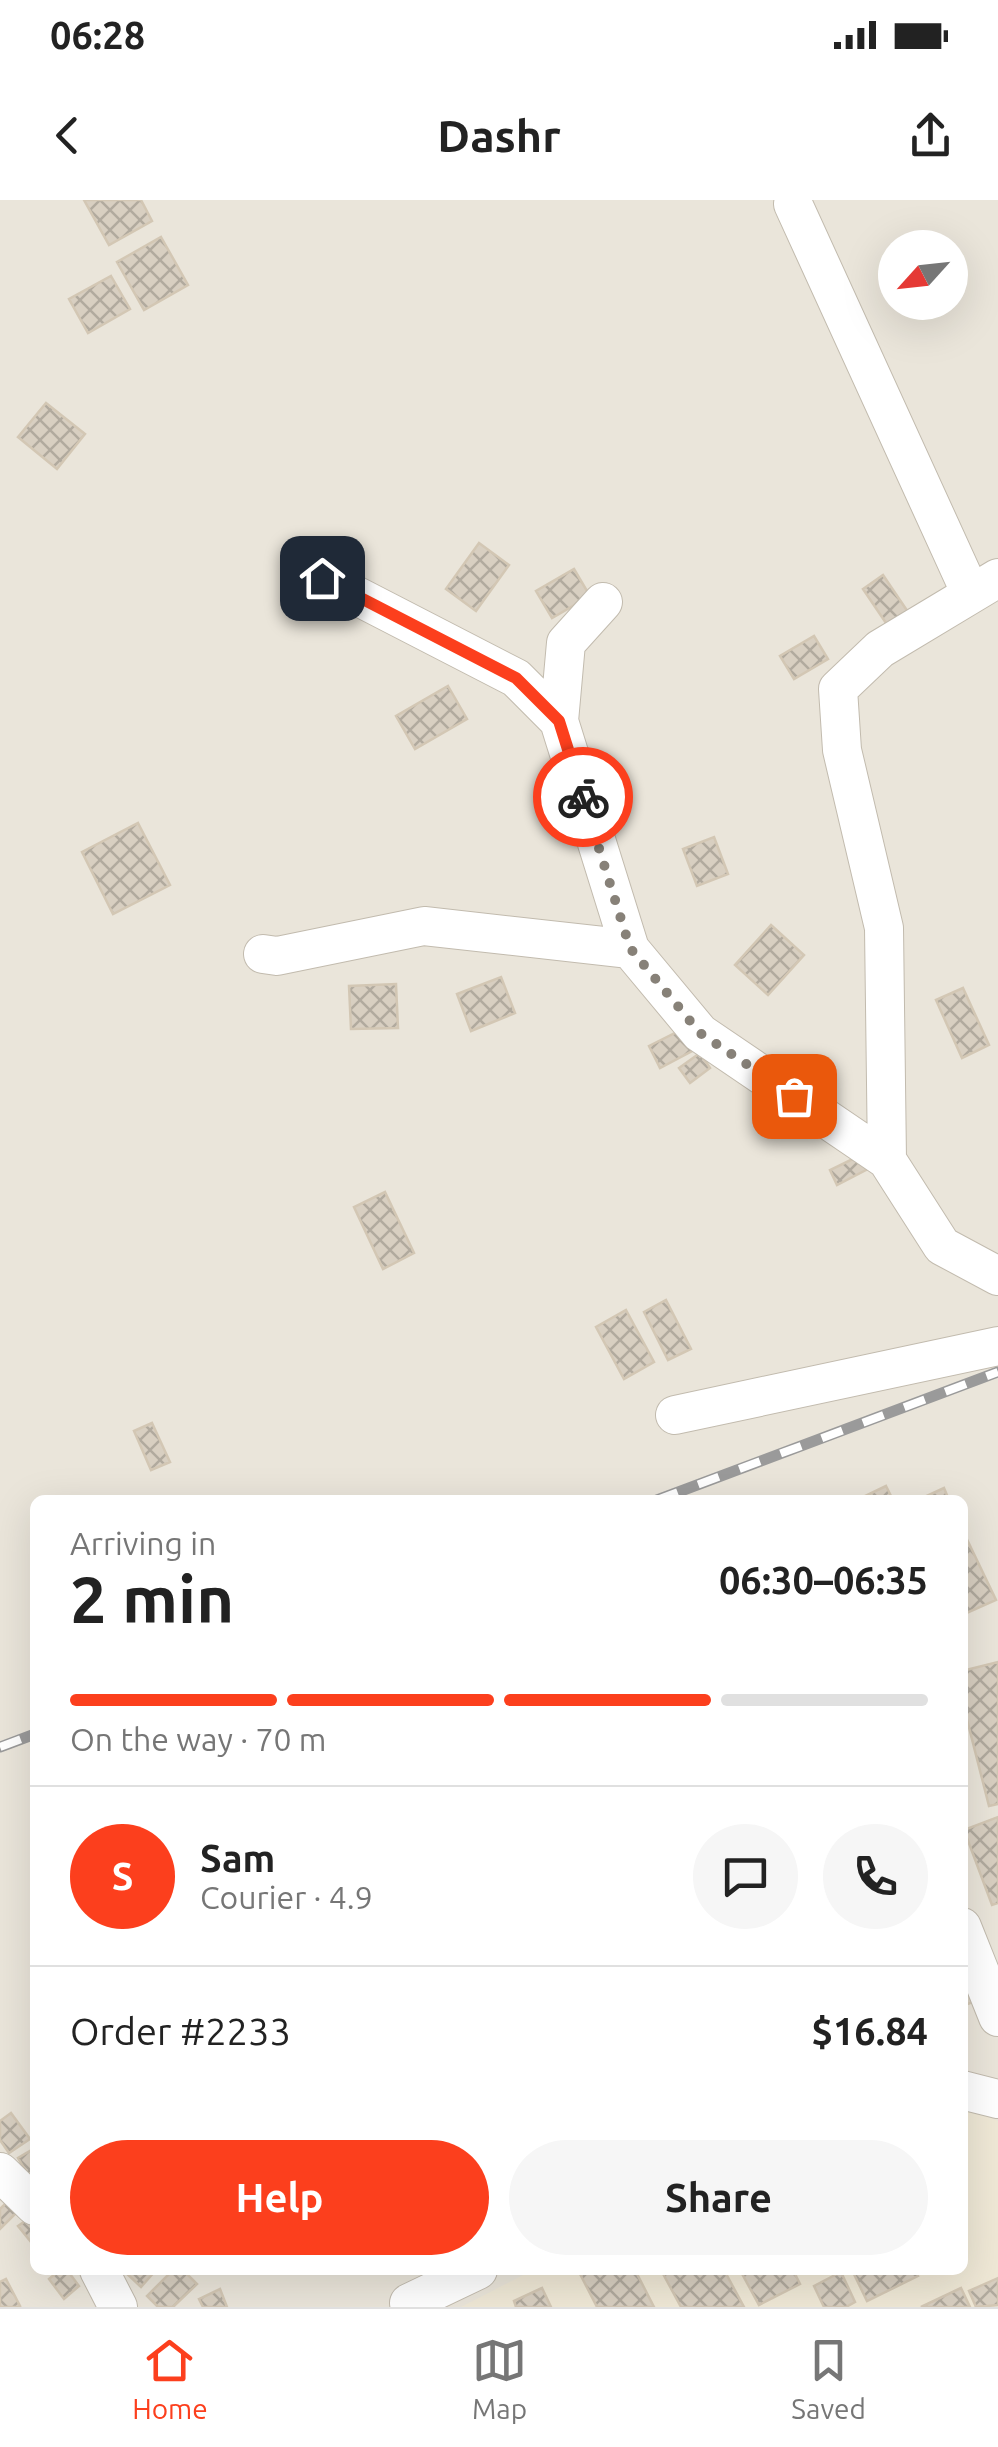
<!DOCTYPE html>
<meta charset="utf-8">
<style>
:root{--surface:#fff;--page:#f6f6f6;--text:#222;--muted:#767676;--line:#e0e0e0;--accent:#fc3f1d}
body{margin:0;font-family:Ubuntu,sans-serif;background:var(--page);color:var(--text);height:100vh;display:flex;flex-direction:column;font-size:38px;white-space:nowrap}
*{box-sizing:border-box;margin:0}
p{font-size:32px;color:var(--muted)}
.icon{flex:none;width:55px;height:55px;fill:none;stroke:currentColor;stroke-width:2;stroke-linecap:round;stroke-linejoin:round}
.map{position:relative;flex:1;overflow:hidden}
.panel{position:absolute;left:30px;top:1295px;width:938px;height:780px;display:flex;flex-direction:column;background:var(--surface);border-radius:15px;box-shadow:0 10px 40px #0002}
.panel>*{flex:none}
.needle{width:65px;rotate:243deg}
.controls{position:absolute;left:878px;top:30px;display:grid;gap:20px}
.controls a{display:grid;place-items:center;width:90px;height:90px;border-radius:50%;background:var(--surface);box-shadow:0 10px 40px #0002;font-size:50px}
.pin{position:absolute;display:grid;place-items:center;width:85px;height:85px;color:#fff;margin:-42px;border-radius:20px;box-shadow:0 5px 15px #0006}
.courier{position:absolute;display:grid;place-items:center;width:100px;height:100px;margin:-50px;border:8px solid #fc3f1d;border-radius:50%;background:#fff;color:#222;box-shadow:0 2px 12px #0007}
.summary em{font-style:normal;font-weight:600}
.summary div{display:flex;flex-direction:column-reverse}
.summary{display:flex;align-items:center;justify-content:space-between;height:170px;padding:0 40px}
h1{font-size:65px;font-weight:600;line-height:75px}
.bar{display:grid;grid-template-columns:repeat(4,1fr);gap:15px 10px;align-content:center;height:120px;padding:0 40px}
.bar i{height:12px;border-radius:8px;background:var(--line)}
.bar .on{background:var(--accent)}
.bar p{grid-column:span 4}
.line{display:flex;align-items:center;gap:25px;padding:0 40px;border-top:2px solid var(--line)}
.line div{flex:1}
.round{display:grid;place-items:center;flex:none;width:105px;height:105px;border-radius:52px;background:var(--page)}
.primary-button{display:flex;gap:20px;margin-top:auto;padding:20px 40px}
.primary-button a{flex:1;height:115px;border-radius:60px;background:var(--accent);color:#fff;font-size:40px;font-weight:600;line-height:115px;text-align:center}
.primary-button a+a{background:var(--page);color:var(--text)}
.status{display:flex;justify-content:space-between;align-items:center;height:70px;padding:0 50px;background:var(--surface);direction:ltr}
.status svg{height:28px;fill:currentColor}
header{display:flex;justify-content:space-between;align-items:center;height:130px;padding:0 40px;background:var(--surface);font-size:45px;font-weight:600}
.tab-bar{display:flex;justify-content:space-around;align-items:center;height:140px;border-top:2px solid var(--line);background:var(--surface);font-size:28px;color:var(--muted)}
.tab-bar a{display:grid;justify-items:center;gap:5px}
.tab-bar .on{color:var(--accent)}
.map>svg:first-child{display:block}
.residential{fill:#eae5da;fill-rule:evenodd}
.education{fill:#efe8d6}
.building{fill:url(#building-cross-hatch);stroke:#d3c7b4;stroke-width:2.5}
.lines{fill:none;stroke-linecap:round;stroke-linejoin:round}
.minor-casing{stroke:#c2bbae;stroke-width:40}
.minor{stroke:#fff;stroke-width:38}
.rail-casing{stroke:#9a9a9a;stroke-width:11}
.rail{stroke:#fff;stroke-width:8;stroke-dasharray:22;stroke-linecap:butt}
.done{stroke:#878178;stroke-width:10;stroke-dasharray:0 18}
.route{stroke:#fc3f1d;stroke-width:12}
</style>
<div class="status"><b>06:28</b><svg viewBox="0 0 49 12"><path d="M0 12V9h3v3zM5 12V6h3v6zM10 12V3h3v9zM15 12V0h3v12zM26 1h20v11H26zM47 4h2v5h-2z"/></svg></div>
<header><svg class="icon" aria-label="back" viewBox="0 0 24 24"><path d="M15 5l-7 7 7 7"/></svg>Dashr<svg class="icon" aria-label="share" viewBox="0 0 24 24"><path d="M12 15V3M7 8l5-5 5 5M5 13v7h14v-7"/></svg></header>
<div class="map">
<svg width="998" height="2107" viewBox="0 0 998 2107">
<defs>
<pattern id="building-cross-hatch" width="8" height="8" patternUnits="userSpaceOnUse" patternTransform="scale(2.5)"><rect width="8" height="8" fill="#d8cfc1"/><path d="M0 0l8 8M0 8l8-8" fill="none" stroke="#b1aa9e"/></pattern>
</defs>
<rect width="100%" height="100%" fill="#f6f3ec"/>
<path class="residential" d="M0 0H998V2107H0ZM895 48H950V102H895ZM35 1300H962V2070H35Z"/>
<path class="education" d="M963 1906 998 1921V2107H461L533 2070H962Z"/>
<path class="building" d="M84 0H141L152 21 109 45Z
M161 37 188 85 144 110 117 62Z
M111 76 130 109 88 133 69 99Z
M46 203 85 234 57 269 18 237Z
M479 343 509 365 476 411 446 389Z
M574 369 590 396 552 418 536 391Z
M883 375 908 412 888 426 863 389Z
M814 436 828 459 794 479 780 456Z
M448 486 467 519 415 549 396 516Z
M138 623 170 685 113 714 82 652Z
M714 637 728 674 697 686 683 649Z
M771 725 804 755 768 795 735 765Z
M501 777 515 813 471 831 457 794Z
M396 784 398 828 351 829 349 786Z
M963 788 989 845 962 858 936 800Z
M685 828 696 849 660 868 649 846Z
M700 853 710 868 690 883 679 868Z
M859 956 866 970 837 985 830 970Z
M385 992 414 1053 383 1069 354 1007Z
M666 1100 691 1149 668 1160 644 1112Z
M626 1110 654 1162 624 1179 596 1127Z
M152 1223 170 1262 151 1270 134 1231Z
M886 1286 893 1300H857Z
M944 1288 949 1300H918Z
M962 1329 996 1400 962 1415Z
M998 1462V1604L989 1606 962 1500V1471Z
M998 1617V1703L992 1705 964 1630Z
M962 1779 973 1802 962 1806Z
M11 1913 30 1939 9 1953 0 1940V1921Z
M35 1948V1971L28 1975 18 1958Z
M11 1998 22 2007 0 2029V2009Z
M31 2017 35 2022V2047L18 2026Z
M60 2070H67L79 2086 64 2099 49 2079Z
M123 2070H156L141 2087Z
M173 2070H183L197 2084 173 2107H158L147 2096Z
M578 2070H635L654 2107H597Z
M661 2070H724L744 2107H681Z
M740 2070H793L800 2084 759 2105Z
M852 2070H915L918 2076 867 2101Z
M841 2072 855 2102 846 2107H824L814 2086Z
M998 2078V2105L976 2107 969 2091Z
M6 2079 20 2106 18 2107H0V2082Z
M542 2088 551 2107H516L514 2101Z
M961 2088 970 2107H921Z
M220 2089 227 2107H203L199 2099Z"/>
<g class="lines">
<defs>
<path id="minor" d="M793 4 971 394
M322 378 516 478 559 521
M998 378 880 449 838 489 842 550 884 728 887 960 942 1046 998 1076
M603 402 566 443 559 521 630 749
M263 754 277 756 424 726 630 749 700 833 887 960
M675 1215 998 1146
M962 1727 998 1817
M962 1890 998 1899
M0 1972 35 2006
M99 2070 118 2107
M409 2103 478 2070"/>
</defs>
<use href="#minor" class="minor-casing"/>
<use href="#minor" class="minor"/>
<defs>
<path id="rail" d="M657 1300 998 1172
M0 1547 35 1534"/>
</defs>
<use href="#rail" class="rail-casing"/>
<use href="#rail" class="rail"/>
</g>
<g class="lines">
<path class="done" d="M583 597 630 748 700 833 794 896"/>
<path class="route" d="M322 378 516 478 559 521 583 597"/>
</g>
</svg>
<div class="controls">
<a><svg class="needle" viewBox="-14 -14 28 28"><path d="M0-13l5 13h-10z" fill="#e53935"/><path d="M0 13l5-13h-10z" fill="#767676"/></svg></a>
</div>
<div class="pin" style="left:794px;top:896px;background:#ea580c"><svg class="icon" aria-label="bag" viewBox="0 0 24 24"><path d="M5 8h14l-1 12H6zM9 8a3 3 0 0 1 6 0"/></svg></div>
<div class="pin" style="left:322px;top:378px;background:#1f2937"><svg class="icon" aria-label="home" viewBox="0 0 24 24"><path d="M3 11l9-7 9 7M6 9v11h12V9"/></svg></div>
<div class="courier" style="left:583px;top:597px"><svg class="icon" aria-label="bike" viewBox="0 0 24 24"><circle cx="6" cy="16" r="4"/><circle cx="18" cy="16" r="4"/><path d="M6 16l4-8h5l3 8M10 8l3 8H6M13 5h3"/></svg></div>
<section class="panel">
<div class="summary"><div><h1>2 min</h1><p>Arriving in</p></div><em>06:30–06:35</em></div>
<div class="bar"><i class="on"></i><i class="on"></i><i class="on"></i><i></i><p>On the way · 70 m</p></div>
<div class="line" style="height:180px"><b class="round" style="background:var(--accent);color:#fff">S</b><div><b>Sam</b><p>Courier · 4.9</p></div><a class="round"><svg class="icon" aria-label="chat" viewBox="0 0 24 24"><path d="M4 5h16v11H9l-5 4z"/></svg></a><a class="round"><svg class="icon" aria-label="phone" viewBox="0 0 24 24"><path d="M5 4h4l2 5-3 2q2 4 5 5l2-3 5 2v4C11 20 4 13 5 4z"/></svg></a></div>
<div class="line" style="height:130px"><div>Order #2233</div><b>$16.84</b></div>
<div class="primary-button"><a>Help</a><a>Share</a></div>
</section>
</div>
<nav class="tab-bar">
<a class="on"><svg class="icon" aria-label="home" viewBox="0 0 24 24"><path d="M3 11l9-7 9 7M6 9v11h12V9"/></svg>Home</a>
<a><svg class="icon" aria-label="map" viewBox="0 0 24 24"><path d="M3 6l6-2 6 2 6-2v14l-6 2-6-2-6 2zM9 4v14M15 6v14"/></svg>Map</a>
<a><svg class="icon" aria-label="saved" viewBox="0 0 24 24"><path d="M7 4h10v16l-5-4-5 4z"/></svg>Saved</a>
</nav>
